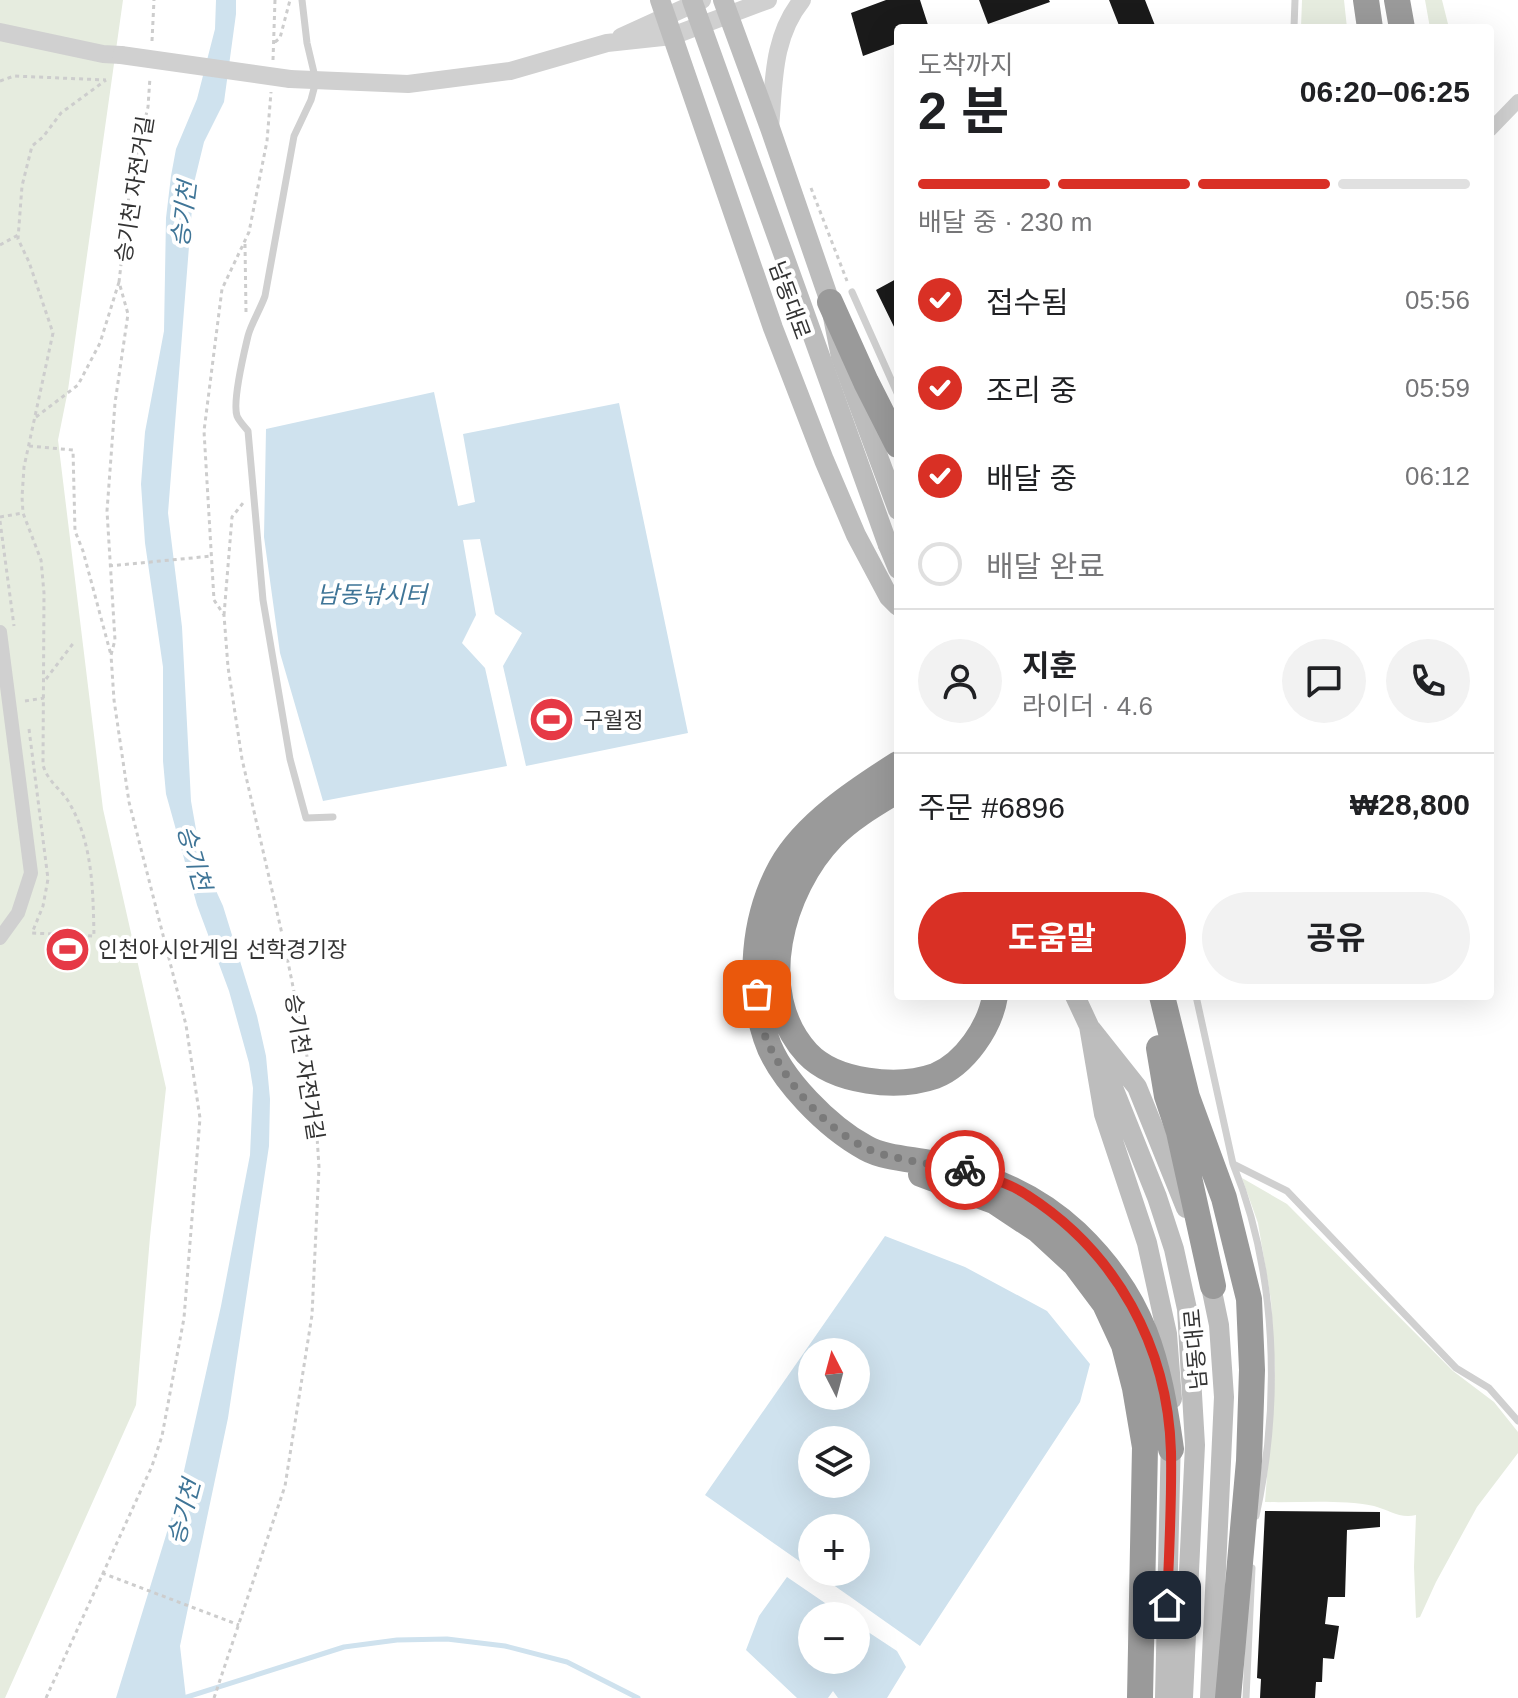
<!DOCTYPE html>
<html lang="ko">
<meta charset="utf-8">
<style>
:root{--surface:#fff;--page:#f2f2f2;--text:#202124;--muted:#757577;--line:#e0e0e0;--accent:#d93025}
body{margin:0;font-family:Helvetica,"Noto Sans KR",sans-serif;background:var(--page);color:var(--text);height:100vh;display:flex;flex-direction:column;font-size:30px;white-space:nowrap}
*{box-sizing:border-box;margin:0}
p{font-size:26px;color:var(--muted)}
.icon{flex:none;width:44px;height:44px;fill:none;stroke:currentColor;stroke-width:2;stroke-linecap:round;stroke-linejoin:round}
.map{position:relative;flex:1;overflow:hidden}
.details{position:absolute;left:894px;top:24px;width:600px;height:976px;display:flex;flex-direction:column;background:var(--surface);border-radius:8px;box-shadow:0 8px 32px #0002}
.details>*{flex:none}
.needle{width:52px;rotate:354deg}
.controls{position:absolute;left:798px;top:1338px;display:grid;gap:16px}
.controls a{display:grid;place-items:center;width:72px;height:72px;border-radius:50%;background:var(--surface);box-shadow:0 8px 32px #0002;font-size:40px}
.pin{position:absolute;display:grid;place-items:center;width:68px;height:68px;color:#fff;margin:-34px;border-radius:16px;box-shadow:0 4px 12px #0006}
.courier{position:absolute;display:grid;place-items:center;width:80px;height:80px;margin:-40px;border:6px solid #d93025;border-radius:50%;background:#fff;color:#222;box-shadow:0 2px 10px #0007}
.overview em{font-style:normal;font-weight:700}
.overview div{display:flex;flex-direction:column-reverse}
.overview{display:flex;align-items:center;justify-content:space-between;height:136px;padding:0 24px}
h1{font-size:52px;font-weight:700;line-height:60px}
.bar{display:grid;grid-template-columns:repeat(4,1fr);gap:12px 8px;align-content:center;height:96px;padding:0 24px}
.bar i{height:10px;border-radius:6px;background:var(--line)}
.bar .selected{background:var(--accent)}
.bar p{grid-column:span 4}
.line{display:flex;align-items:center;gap:20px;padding:0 24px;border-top:2px solid var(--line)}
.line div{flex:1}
.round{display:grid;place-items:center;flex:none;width:84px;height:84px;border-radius:42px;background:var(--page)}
ol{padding:0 24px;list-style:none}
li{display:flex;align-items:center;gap:24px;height:88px}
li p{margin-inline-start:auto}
li .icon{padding:8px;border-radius:50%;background:var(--accent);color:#fff;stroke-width:4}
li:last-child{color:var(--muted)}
li i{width:44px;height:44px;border:4px solid var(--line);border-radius:50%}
.button{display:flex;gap:16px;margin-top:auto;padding:16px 24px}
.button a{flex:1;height:92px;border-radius:48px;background:var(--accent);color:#fff;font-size:32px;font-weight:700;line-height:92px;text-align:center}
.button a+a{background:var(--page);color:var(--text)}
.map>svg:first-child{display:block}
.green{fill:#e6ecdf}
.water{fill:#cfe2ee;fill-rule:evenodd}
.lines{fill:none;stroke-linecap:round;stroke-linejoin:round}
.stream{stroke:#cfe2ee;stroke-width:5}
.building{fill:#1a1a1a}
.path{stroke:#cdcdcd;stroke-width:3;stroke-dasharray:4 4;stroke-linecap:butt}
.service{stroke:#d0d0d0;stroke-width:7}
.minor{stroke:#d0d0d0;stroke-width:14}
.tertiary{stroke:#d0d0d0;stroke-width:18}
.secondary{stroke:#bdbdbd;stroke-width:20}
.motorway{stroke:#9a9a9a;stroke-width:26}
.tertiary-bridge{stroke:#d0d0d0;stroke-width:18}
.secondary-bridge{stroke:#bdbdbd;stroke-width:20}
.done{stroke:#7a7a7a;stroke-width:8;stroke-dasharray:0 14.4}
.route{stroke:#d93025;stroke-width:10}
.labels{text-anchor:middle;stroke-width:8;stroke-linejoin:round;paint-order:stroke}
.street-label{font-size:22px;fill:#333;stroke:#fff}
.poi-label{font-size:22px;fill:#333;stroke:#fff;text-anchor:start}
.water-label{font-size:24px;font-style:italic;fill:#3f7597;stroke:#fff}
</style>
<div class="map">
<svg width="1518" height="1698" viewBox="0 0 1518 1698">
<rect width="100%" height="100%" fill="#fff"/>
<path class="green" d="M0 0H123L68 390 58 440 103 809 166 1088 150 1237 136 1405 5 1698H0Z
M1302 0H1344L1347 28H1301Z
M1425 0H1442L1449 28H1430Z
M1242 1178 1287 1204 1453 1371 1494 1402 1518 1432V1453L1477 1507 1436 1582 1420 1617 1416 1618 1414 1567 1416 1515C1400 1519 1389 1510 1374 1506 1339 1499 1300 1503 1265 1502L1275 1372 1271 1300 1258 1223Z"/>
<path class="water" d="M216 0H236V14L224 102 204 142 194 183 168 513 182 627 191 801 201 858 223 906 257 1016 266 1056 270 1099 269 1146 228 1418 180 1646 186 1698H116L179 1493 221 1306 250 1155 253 1088 249 1063 229 991 197 905 166 794 163 761V667L145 543 141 484 145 432 164 331 166 218 171 176 176 149 197 99 215 29Z
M434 392 458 506 475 502 463 434 619 403 688 733 526 766 503 666 522 633 495 614 480 539 463 540 476 615 462 643 485 668 507 766 323 801 280 653 264 537 266 429Z
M885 1236 965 1267 1047 1311 1090 1364 1080 1402 920 1646 815 1572H856V1528H812V1570L705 1495ZM856 1352V1396H812V1352ZM812 1440H856V1484H812Z
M787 1577 844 1616H812V1660H856V1624L897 1651 906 1667 887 1698H838L833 1691 828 1698H797L746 1650 759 1616Z"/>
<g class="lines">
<path class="stream" d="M184 1698 344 1647 397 1640 447 1639 505 1646 567 1662 638 1698"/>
</g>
<path class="building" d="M886 0H920L929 28H898V43L863 56 851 13Z
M979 0H1049L1050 2 988 24Z
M1109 0H1145L1156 28H1120Z
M898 278V335L876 290Z
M1265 1511 1380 1512V1527L1347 1530 1345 1597H1328L1325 1624 1339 1626 1334 1659 1323 1658 1322 1682H1316L1315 1698H1260L1261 1679 1257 1678Z"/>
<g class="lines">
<path class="path" d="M152 41 154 0
M275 42 280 38 290 0
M273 60 275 0
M0 81 14 76 106 80
M811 188 847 281
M245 244 246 312
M0 245 18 235
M36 417 78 385 100 343 119 282
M29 446 73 450 75 531 83 551 111 655
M0 517 23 513
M0 521 14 626
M109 566 212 556
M224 615 232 517 243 503
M46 679 75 641
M25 701 44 698
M29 729 48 879 43 906 32 933 94 936C93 892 93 846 71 806 63 790 48 783 43 765L44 593 41 560 23 513 22 497 24 467 53 333 29 262 18 239 22 186 32 146 43 137 61 113 106 80
M102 1573 239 1625
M46 1698 152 1466 162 1436 184 1318 200 1118 186 1025 129 802 114 700 111 655 115 640 107 511 115 403 128 314 119 282 131 178 148 107 150 77
M214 1698 285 1486 312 1315 319 1167 314 1091 285 947 242 759 228 667 224 615 214 600 204 431 222 289 249 232 267 141 271 92"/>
<path class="service" d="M302 0 307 43 316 81 311 100 294 136 265 296C260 310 251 324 248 336 244 353 232 401 237 416 239 421 244 426 248 431L263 600 290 759 306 818 333 817
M1294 28 1295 0
M852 292 898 395
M1196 996 1233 1164 1287 1191 1456 1368 1489 1388 1518 1421
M1233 1164C1277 1272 1281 1402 1256 1516
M1246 1698 1252 1568"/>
<path class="minor" d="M1490 130 1518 101
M0 632 31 873 18 913 0 938"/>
<path class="tertiary" d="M0 32 103 54 121 55
M621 37 702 0
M290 79 408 84 510 71 607 43 672 36 768 0
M770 128C774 83 772 37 802 0"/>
<path class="secondary" d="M660 0 773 328 824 460 856 535 889 597 898 606
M723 0 770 128 830 302 841 357 898 510
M888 545 898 569
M1075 996 1089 1026 1104 1114 1147 1243 1167 1334 1172 1399
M1091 1029 1137 1087 1186 1208
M1104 1065 1157 1197 1174 1249 1187 1309 1195 1445 1183 1698
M1208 1272 1219 1325 1224 1397 1210 1698
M1165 1698 1171 1435"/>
<path class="motorway" d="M1366 0 1370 28
M1397 0 1402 28
M830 302 866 382 898 445
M898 764C857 790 805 824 781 867 753 918 748 983 766 1038 779 1079 829 1128 866 1148 884 1158 911 1159 931 1163 985 1174 1035 1194 1076 1233 1145 1299 1158 1359 1171 1449
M898 790C875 804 852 817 833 836 781 889 752 993 807 1053 835 1083 898 1089 935 1076 965 1064 990 1027 995 996
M1162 996 1187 1097 1224 1198 1249 1299 1252 1370 1249 1461 1228 1698
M1159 1048 1167 1096 1179 1132 1213 1286
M921 1174 994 1201 1038 1230 1075 1264 1105 1304 1124 1345 1135 1388 1145 1447 1140 1698"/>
<path class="tertiary-bridge" d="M121 55 290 79"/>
<path class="secondary-bridge" d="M692 0 888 545"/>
</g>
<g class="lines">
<path class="done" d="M757 994C760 1010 761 1029 768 1043 788 1085 825 1129 868 1149 889 1159 939 1165 965 1170"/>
<path class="route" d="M965 1170C985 1177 1010 1183 1027 1195 1116 1252 1168 1346 1171 1452 1172 1502 1169 1554 1167 1605"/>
</g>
<defs>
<symbol id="stadium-disc" viewBox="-11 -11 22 22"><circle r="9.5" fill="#e63946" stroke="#fff"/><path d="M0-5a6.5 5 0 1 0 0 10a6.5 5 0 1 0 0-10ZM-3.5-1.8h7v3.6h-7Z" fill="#fff"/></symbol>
</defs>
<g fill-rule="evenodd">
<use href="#stadium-disc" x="526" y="694" width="51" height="51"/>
<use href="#stadium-disc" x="42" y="924" width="51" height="51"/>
</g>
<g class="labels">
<g class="street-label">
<text transform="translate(134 189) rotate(-81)" y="8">승기천 자전거길</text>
<text transform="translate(790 300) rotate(70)" y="8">남동대로</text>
<text transform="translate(305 1067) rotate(81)" y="8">승기천 자전거길</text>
<text transform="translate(1195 1349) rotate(-95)" y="8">남동대로</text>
</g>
<g class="poi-label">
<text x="583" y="728">구월정</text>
<text x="98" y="957">인천아시안게임 선학경기장</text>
</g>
<g class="water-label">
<text transform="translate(184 214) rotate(-83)" y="8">승기천</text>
<text x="372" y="603">남동낚시터</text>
<text transform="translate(194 858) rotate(74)" y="8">승기천</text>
<text transform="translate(184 1512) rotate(-75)" y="8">승기천</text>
</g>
</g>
</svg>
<div class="controls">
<a><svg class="needle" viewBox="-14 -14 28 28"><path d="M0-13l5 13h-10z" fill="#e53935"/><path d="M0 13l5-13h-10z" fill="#757577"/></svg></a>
<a><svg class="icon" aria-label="layers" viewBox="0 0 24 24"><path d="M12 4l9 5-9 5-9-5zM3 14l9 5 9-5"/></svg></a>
<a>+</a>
<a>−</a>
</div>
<div class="pin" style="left:757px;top:994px;background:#ea580c"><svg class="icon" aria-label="bag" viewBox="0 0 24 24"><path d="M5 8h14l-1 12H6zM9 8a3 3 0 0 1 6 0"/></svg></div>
<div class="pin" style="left:1167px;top:1605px;background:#1f2937"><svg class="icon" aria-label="home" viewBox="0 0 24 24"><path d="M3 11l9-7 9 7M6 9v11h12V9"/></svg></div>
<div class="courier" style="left:965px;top:1170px"><svg class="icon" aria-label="bike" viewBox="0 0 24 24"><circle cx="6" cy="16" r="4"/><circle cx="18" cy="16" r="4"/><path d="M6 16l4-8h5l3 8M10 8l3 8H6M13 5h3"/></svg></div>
<section class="details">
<div class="overview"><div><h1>2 분</h1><p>도착까지</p></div><em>06:20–06:25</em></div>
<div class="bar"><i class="selected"></i><i class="selected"></i><i class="selected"></i><i></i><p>배달 중 · 230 m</p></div>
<ol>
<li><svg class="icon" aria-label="check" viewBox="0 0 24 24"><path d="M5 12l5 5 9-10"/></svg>접수됨<p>05:56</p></li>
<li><svg class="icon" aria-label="check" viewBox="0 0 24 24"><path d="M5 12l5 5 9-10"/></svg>조리 중<p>05:59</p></li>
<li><svg class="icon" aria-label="check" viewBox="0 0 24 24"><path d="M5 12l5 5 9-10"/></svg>배달 중<p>06:12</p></li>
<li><i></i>배달 완료</li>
</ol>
<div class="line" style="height:144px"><a class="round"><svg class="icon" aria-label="person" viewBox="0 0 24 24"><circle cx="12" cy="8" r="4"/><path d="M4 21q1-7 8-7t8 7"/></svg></a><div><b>지훈</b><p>라이더 · 4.6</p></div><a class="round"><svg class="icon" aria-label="chat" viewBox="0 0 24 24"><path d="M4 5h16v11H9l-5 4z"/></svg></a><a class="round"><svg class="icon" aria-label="phone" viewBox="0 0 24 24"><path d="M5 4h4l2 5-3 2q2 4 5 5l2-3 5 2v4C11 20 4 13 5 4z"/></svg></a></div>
<div class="line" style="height:104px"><div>주문 #6896</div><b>₩28,800</b></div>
<div class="button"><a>도움말</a><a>공유</a></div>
</section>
</div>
